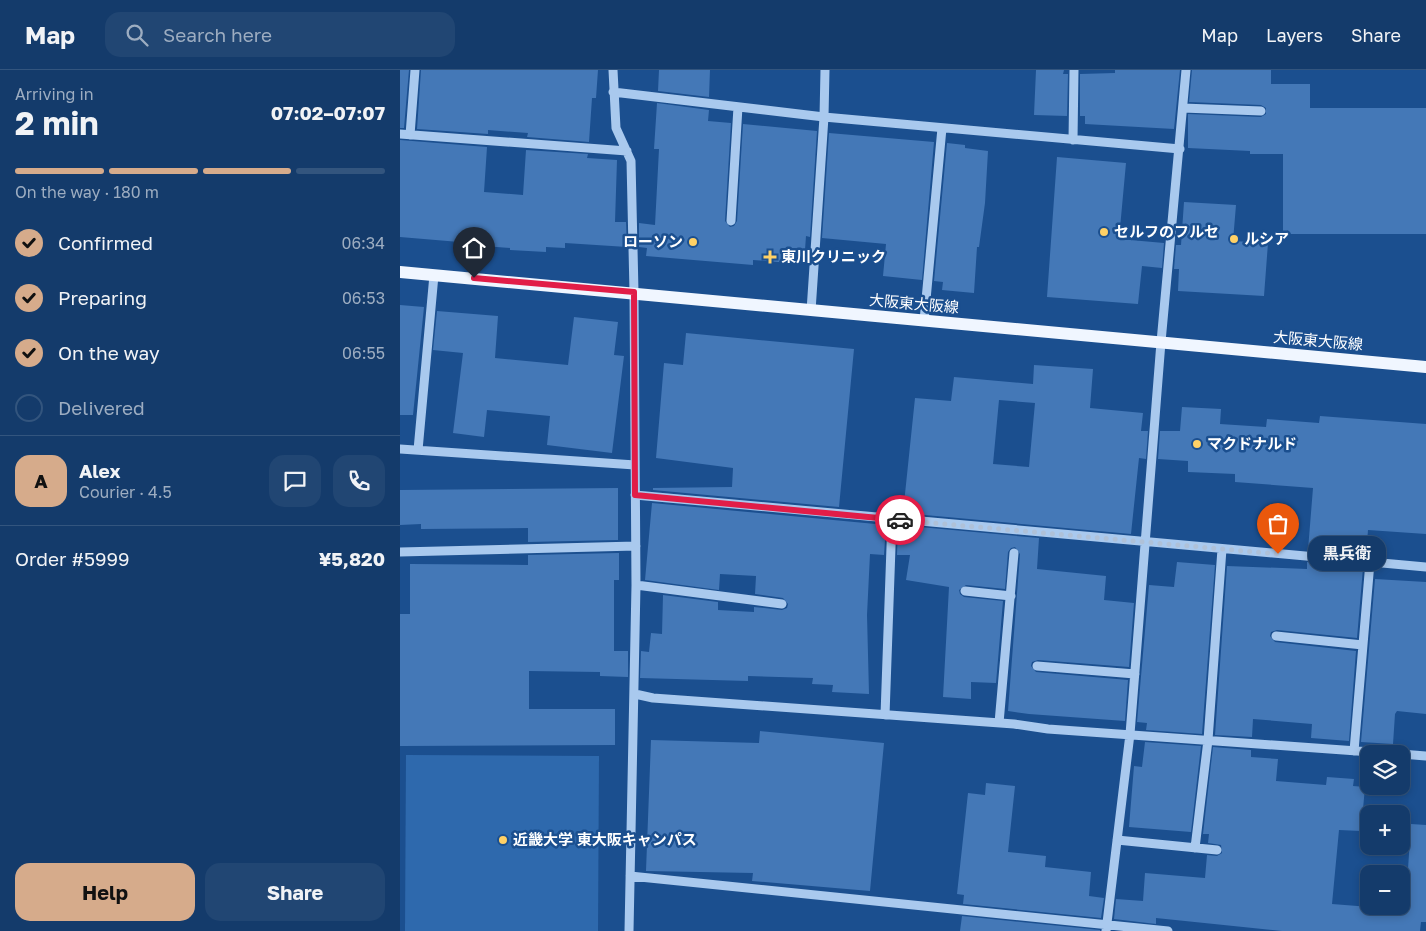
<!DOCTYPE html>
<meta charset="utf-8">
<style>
:root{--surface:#143b6b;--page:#214673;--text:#f1f3f6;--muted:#9dadc1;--line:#33557e;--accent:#d6ab8b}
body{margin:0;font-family:"Golos Text","Noto Sans JP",sans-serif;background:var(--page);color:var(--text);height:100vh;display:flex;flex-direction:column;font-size:19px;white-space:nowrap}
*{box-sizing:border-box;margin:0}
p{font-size:16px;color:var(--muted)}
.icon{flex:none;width:28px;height:28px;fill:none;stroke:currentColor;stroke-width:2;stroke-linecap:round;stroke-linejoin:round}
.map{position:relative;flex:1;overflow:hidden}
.drawer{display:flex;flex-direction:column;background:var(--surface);width:400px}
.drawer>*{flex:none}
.fabs{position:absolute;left:960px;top:675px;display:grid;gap:10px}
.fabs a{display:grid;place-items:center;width:50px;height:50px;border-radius:10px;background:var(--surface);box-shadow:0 2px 8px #0003,0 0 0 1px var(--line);font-size:25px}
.pin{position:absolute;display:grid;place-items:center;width:42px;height:42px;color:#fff;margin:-51px -21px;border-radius:50% 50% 50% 0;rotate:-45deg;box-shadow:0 0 5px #0007}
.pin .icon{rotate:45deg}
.courier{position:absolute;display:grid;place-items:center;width:50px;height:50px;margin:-25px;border:4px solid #e11d48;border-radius:50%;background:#fff;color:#222;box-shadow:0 1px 6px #0007}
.bubble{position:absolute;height:35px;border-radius:15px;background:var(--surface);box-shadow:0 2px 8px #0003,0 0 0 1px var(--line);font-size:16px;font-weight:700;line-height:35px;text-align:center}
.summary em{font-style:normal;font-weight:700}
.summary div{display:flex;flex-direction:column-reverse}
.summary{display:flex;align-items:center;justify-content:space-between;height:85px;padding:0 15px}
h1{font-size:32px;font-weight:700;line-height:38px}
.bar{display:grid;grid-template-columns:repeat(4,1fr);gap:8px 5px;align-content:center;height:60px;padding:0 15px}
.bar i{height:6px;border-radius:4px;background:var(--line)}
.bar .active{background:var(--accent)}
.bar p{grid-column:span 4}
.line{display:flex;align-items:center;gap:12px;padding:0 15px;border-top:1px solid var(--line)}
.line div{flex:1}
.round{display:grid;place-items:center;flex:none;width:52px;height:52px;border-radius:15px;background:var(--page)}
ol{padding:0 15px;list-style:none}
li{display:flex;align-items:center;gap:15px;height:55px}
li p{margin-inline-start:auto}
li .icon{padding:5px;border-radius:50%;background:var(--accent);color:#111;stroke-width:4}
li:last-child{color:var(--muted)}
li i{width:28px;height:28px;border:2px solid var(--line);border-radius:50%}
.button{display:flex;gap:10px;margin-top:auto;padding:10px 15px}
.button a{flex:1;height:58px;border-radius:15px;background:var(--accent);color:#111;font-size:20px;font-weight:700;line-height:58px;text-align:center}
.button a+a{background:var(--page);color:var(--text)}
header{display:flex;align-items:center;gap:30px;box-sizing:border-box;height:70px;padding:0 25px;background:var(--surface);border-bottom:1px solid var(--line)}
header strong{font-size:24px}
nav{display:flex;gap:28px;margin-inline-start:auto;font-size:18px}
.search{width:350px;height:45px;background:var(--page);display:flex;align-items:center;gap:12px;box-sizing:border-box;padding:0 18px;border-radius:15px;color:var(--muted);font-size:19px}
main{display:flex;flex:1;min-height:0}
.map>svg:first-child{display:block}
.green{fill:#2e69ad}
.building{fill:#4478b7;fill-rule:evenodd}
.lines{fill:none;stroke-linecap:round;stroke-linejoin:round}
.minor{stroke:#a9c9ee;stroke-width:9}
.major{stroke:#f0f6ff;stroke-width:12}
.done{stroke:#afc1d8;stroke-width:5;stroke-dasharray:0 9}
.route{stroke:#e11d48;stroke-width:6}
.poi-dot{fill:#ffd166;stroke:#1b4f8f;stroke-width:2}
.labels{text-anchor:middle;stroke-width:5;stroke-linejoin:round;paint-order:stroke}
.poi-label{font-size:15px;font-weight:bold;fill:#fff;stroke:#1b4f8f;text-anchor:start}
.street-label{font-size:15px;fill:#fff;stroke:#1b4f8f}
</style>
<header>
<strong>Map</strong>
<div class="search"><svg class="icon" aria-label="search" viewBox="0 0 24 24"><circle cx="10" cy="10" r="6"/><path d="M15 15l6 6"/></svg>Search here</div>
<nav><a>Map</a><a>Layers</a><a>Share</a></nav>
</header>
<main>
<section class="drawer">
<div class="summary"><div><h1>2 min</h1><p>Arriving in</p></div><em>07:02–07:07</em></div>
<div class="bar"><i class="active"></i><i class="active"></i><i class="active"></i><i></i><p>On the way · 180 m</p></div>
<ol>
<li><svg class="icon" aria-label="check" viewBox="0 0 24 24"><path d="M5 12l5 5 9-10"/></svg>Confirmed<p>06:34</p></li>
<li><svg class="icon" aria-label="check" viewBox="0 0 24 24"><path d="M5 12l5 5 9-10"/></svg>Preparing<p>06:53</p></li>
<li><svg class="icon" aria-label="check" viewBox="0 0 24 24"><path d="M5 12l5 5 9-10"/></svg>On the way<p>06:55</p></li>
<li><i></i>Delivered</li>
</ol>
<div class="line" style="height:90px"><b class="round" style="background:var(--accent);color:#111">A</b><div><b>Alex</b><p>Courier · 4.5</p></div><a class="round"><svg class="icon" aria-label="chat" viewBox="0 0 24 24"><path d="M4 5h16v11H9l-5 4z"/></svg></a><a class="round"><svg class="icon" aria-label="phone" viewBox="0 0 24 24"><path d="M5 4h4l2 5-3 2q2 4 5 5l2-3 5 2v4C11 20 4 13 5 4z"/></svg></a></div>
<div class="line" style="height:65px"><div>Order #5999</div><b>¥5,820</b></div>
<div class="button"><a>Help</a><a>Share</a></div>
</section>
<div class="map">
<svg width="1026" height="861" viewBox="0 0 1026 861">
<rect width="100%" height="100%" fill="#1b4f8f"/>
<path class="green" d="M6 685 199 686 198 861H5Z"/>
<path class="building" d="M0 0H9L4 58H0Z
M21 0H198L196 28H192L189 72 127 67 128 63 88 60V64L17 59Z
M259 0H310L309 27 258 21Z
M636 0H664L663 4H668L667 46 634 45Z
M715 0H780L774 59 685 54V46H680V4L715 3Z
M792 0H871V14H910V38H1026V164H883V84H850V81L788 78V44L861 47 866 44V38L861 35 789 32Z
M257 33 309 40 308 51 331 53 325 151 330 157 334 156 337 151 343 54 417 61 410 167 406 166 404 194 353 190V195L246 186 247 178 239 177V153L255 155 259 79H254Z
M429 63 534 72 522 210 483 206 486 174 422 168Z
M0 70 87 77 84 122 123 125 126 80 188 84 187 88 217 90 215 152H226L227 177 165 173V178L146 177V182L110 180V178L83 176V174L0 167Z
M547 73 565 75V78L588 81 585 133 579 177H577L574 223 542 220 543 212 534 211Z
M657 87 726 93 719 169 764 173 762 198 742 196 738 234 647 227Z
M784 132 836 135 833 171 868 173 864 226 778 221 779 199H774L776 175H781Z
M0 235 24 237 13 345H0Z
M37 241 98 246 95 288 168 295 174 247 218 252 214 285 224 286 212 383 147 375 150 346 87 340 84 367 53 363 63 283 33 280Z
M286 263 454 279 439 437 253 420V418L332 417 333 398 256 388 264 293 283 295Z
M634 295 693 299 690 338 743 343 741 361H748L746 389 739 388 731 464 503 443 515 328 551 331 554 307 633 314ZM599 330 635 333 629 397 593 394Z
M782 337 821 339 820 354 866 357 867 349 919 353 920 346 1026 354V464L968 460 966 485 908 480 913 418 835 412V404L788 402V391L758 389 760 361H780Z
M218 418V470L128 472V458L21 459V454L0 455V420Z
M252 433 486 455 484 485 470 484 467 545 469 624 432 622 433 615 412 614 413 608 348 606V611L240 608 241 581 249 582 251 563 262 564 263 525 318 532V540L354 542V537L382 540 387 538 388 534 383 528 355 524 356 506 320 504 319 520 245 510Z
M498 455 639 468 637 499 706 506 704 530 734 533 729 597 638 590 632 592 631 596 636 602 728 610 725 651 629 644 608 641 620 484 615 477 611 478 608 482 605 519 566 515 559 520 560 524 564 527 603 531 596 613 571 612V629L543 627 549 517 506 510 510 485H497Z
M219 483V510H214V581H228V607L200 606V602L129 601V639H215V675L0 676V544H10V494L128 495V485Z
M777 492 815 495 802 664 746 660 747 653 737 652 749 515 774 517Z
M907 492 963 498 957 568 877 560 871 562 870 566 875 572 956 581 949 671 911 668 912 654 853 649 852 667 815 665 827 496 907 499Z
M975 509 1026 512V644L997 641 995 644 993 674 961 672Z
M360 661 484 673 470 821 352 811 353 803 246 801 251 670 359 673Z
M745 672 801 676 791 762 729 757 734 696 742 697Z
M813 677 851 680V687L878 689 876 711 926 715 927 707 954 709 953 716 965 717 961 761 939 760 932 834 983 838 984 836H1001V828L1006 829 1011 754 1026 755V852H1021L1020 861H882L756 848V854L714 849 716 829 743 831 745 803 805 808 807 785 817 786 822 783 821 775 808 773 809 764H803Z
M586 713 615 716 608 782 646 786 645 797 691 802 689 826 704 828 701 848 563 834 564 825 557 824 568 723 585 725Z
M562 846 700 860V861H560Z"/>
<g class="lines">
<path class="minor" d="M213 0 216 58 231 91 234 222 236 515 229 861
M213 22 424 47 780 79
M783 38 861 41
M0 64 227 81
M10 65 15 0
M673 70 674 0
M331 151 338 37
M411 241 424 47 425 0
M524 251 542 58
M0 379 235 395
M18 380 34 205
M235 425 1026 497
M0 482 236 476
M236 515 382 534
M565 521 611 526
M876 566 963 575
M637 596 735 604
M235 624 253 628 614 654 648 659 999 684
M485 645 492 449
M599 653 614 483
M954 681 970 492
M1001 684 1026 686
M717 770 817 780
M795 778 808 670 822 479
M230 806 768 861
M706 861 730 664 761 272 786 0"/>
<path class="major" d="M0 202 1026 297"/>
</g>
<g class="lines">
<path class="done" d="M500 450 878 484"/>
<path class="route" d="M74 208 234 222 235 425 500 450"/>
</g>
<g class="poi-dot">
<circle cx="704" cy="162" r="5"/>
<circle cx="834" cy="169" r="5"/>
<circle cx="293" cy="172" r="5"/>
<path d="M367.5 179.5h5v5h5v5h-5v5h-5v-5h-5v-5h5z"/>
<circle cx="797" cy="374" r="5"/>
<circle cx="103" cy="770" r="5"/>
</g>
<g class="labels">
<g class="poi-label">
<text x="714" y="167">セルフのフルセ</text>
<text x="844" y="174">ルシア</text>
<text x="283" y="177" text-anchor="end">ローソン</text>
<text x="381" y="192">東川クリニック</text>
<text x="807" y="379">マクドナルド</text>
<text x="113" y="775">近畿大学 東大阪キャンパス</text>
</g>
<g class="street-label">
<text transform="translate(514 234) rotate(5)" y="5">大阪東大阪線</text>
<text transform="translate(918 271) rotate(5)" y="5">大阪東大阪線</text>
</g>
</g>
</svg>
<div class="fabs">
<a><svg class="icon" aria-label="layers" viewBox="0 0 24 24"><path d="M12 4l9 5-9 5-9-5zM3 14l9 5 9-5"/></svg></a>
<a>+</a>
<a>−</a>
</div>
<div class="pin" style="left:878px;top:484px;background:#ea580c"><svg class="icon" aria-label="bag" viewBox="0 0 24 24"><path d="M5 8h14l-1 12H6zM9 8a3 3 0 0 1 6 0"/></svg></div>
<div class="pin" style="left:74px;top:208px;background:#1f2937"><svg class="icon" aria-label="home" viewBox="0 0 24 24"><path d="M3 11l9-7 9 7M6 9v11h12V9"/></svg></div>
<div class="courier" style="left:500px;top:450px"><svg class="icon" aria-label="car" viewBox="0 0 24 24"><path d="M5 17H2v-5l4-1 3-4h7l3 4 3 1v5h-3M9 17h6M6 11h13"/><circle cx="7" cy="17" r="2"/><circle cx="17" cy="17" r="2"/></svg></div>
<div class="bubble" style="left:908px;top:466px;width:78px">黒兵衛</div>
</div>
</main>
